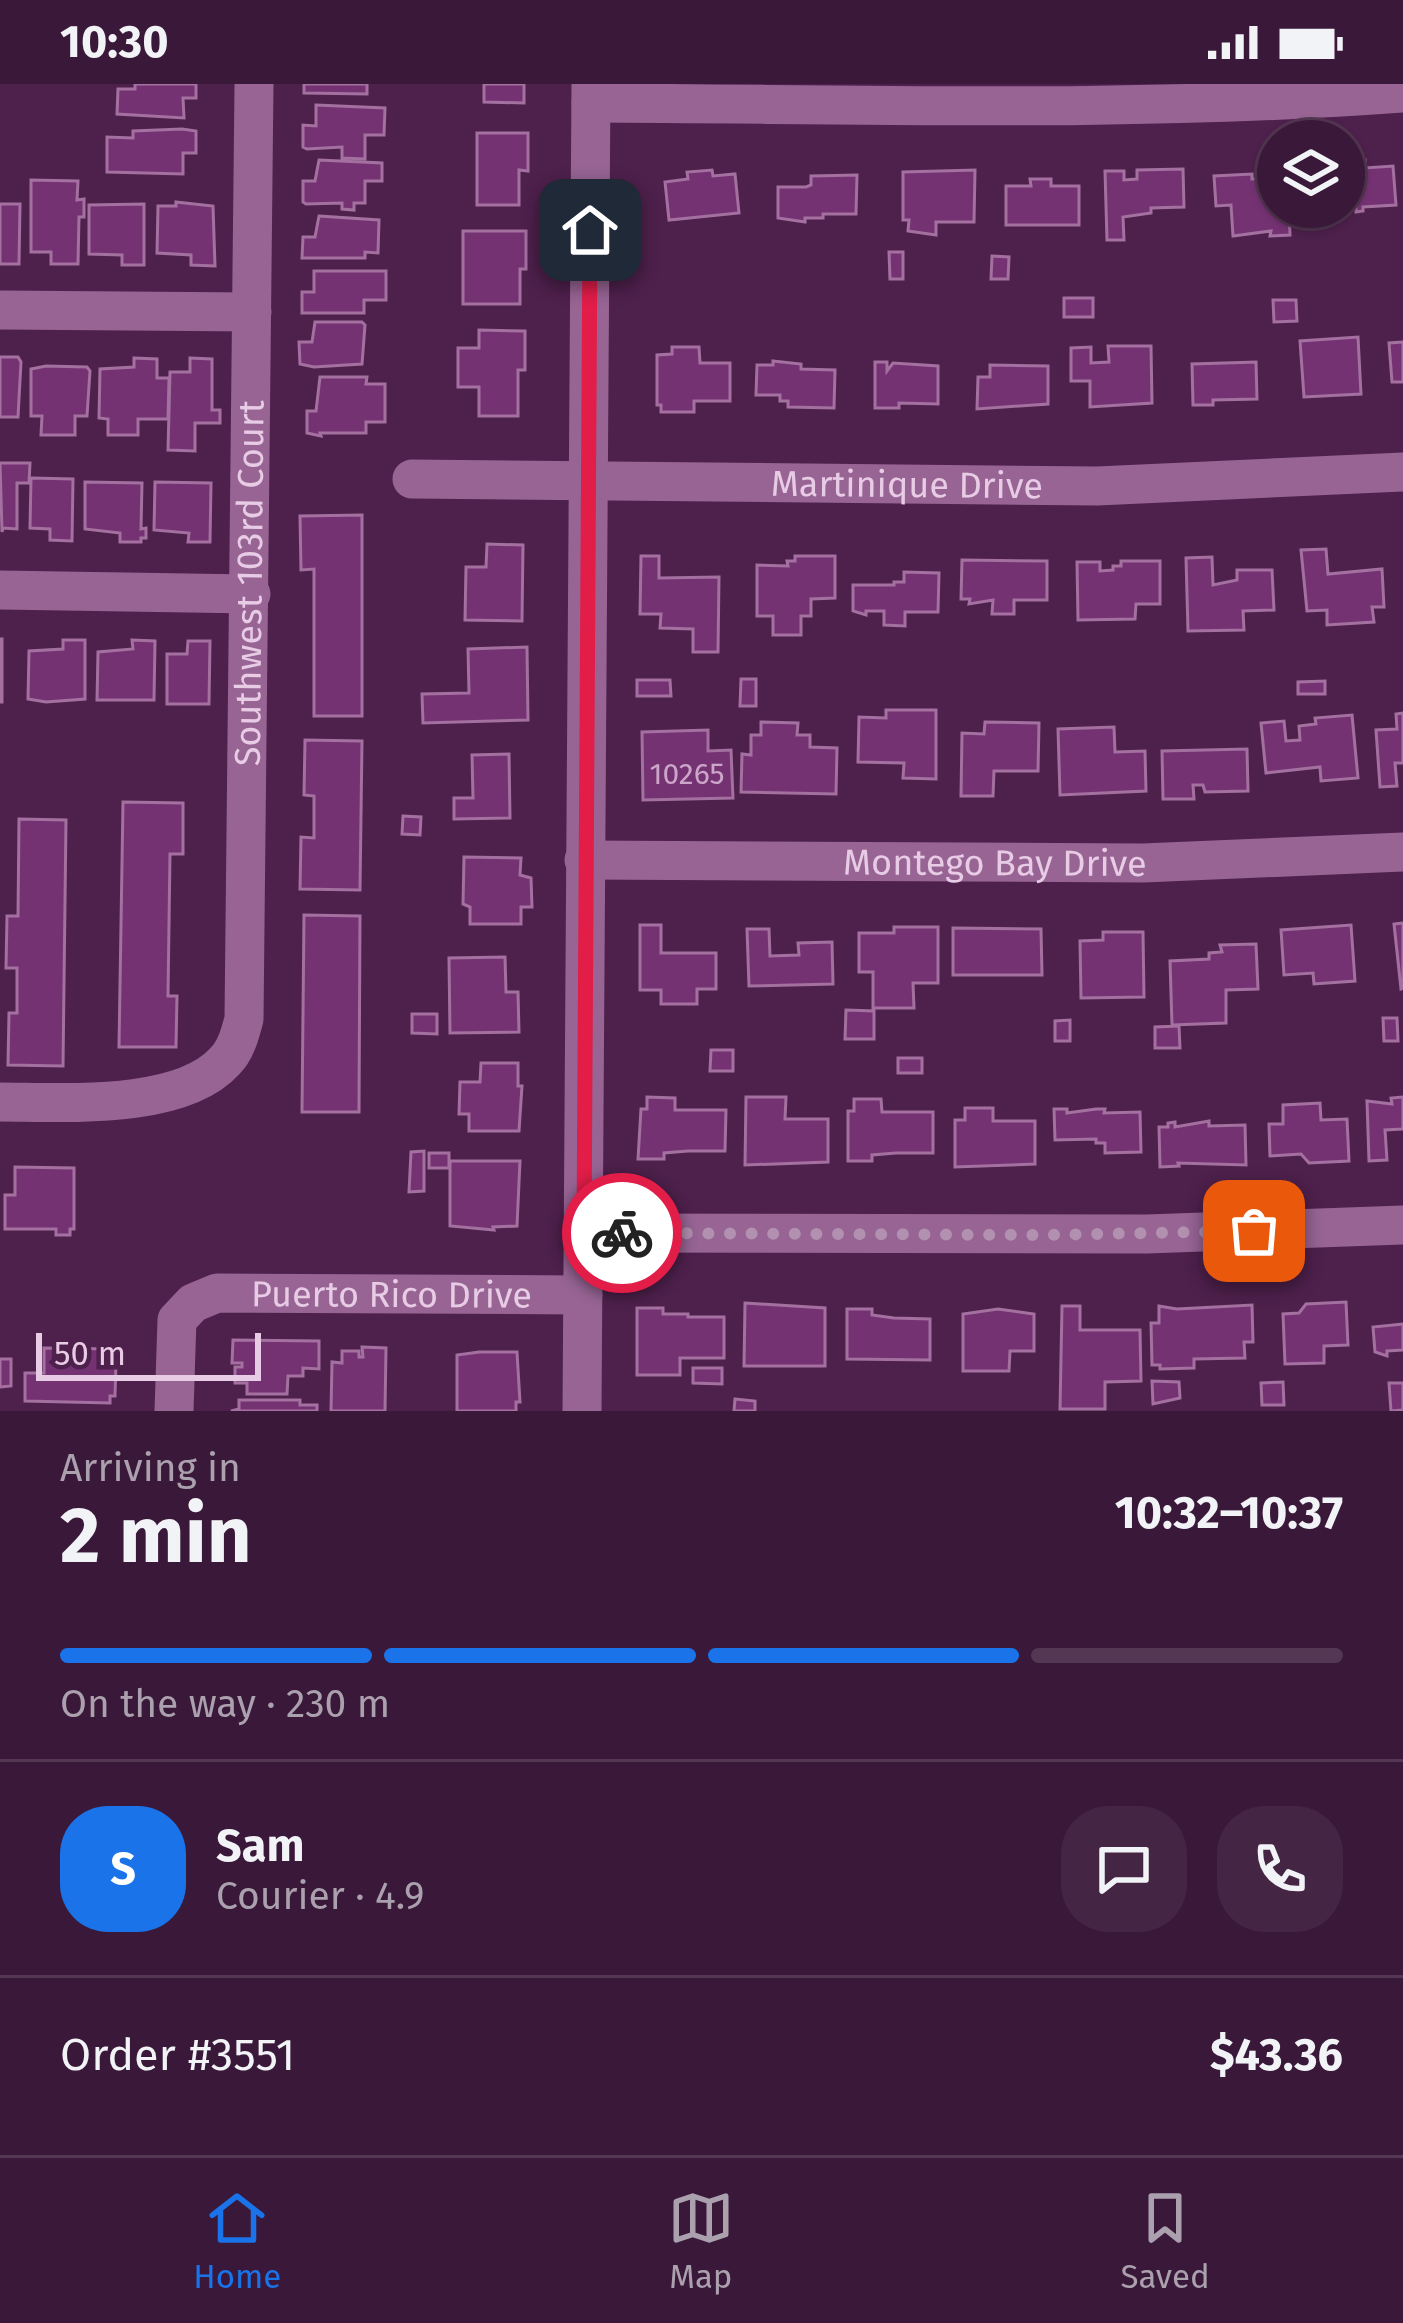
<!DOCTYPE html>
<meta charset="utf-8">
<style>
:root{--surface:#3a1839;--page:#452544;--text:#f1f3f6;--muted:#aba0ae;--line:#543753;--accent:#1a73e8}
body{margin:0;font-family:"Fira Sans",sans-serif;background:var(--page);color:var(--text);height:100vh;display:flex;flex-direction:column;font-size:45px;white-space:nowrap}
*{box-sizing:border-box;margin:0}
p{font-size:39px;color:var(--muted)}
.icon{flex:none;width:66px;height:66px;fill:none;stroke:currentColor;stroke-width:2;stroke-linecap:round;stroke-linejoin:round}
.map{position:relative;height:1327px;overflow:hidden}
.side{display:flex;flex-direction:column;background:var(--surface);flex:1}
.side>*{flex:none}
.fabs{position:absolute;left:1257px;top:36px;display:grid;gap:24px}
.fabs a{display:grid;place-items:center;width:108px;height:108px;border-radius:50%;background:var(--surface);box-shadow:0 3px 9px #0004,0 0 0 3px var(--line);font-size:60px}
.scale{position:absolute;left:36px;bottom:30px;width:225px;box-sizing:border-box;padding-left:12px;border:6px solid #e8cce6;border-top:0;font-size:33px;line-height:42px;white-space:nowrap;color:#e8cce6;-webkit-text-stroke:9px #4e204c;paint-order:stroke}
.pin{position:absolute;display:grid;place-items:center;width:102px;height:102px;color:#fff;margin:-51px;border-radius:24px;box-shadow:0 6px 18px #0006}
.courier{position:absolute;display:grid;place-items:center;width:120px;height:120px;margin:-60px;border:9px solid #e11d48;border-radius:50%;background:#fff;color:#222;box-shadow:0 3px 15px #0007}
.summary em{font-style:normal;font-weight:700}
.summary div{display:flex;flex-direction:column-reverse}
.summary{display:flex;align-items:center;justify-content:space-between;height:204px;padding:0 60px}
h1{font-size:78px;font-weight:700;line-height:90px}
.bar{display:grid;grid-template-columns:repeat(4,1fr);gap:18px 12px;align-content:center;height:144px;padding:0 60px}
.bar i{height:15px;border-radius:9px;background:var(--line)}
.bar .selected{background:var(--accent)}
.bar p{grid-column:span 4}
.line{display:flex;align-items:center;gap:30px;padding:0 60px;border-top:3px solid var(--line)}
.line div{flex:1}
.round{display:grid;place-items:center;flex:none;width:126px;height:126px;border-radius:48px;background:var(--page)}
.status{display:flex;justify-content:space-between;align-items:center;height:84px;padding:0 60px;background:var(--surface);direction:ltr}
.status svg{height:33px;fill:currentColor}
.tab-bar{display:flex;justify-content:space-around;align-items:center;height:168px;border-top:3px solid var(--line);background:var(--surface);font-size:33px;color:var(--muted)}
.tab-bar a{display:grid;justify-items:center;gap:6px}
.tab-bar .selected{color:var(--accent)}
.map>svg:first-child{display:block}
.building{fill:#753273;stroke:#a370a0;stroke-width:3}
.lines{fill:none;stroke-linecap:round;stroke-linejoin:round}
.minor{stroke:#976494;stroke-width:39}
.done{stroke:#b290b0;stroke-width:12;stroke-dasharray:0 21.6}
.route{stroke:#e11d48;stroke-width:15}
.labels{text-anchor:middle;stroke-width:9;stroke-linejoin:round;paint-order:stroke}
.number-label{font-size:30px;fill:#cba6c9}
.street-label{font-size:36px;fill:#e8cce6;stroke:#4e204c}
</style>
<div class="status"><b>10:30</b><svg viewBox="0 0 49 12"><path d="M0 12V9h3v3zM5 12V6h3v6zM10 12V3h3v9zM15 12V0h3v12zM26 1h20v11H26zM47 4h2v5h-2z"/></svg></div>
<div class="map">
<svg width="1403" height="1327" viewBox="0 0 1403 1327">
<rect width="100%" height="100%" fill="#4e204c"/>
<path class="building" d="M135 0H196V14H183L184 34 117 30 118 5H135Z
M304 0H367V10L304 9Z
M484 0H524V19L484 18Z
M316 21 385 24 384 51H365V75L342 74V63L307 65 303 63V41L316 42Z
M182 45 196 47V69H183V90L107 88V53L133 54V47Z
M477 49H528V87L519 86V121H477Z
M319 76 382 79V97H365V119H354V126L342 125V119L306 120 303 118V97H315Z
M1365 76V84L1393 82 1396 121 1363 123V127L1356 128V124L1323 126V123H1344V78Z
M1183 85 1184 123 1151 124V129L1123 133 1124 156H1107L1105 87H1124V96L1137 95V86Z
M712 86 713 92 735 90 739 129 669 136 665 98 688 95 687 88Z
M975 86 974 138H936V151L908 147 909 136H903V88Z
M1252 90V95L1278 94V123H1289L1290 151 1270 152 1271 147 1233 152 1231 121 1216 122 1214 92Z
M857 91 856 130H823V134H805V138L778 134V103H806L811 101V92Z
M1030 95H1051V102H1079V141H1006V102H1031Z
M31 96 78 97 77 116 84 115V133H79L78 180H51V168H31Z
M176 118 213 122 215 182 191 181V171L157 169 158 122H176Z
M0 120H20L19 180H0Z
M144 120V181H122V171L89 170V121Z
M319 132 379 136 378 169 365 168V174H302L303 153H315Z
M463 147H526V185H520V220H463Z
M889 168H903V195H890Z
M992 172 1009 173 1008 195H991Z
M314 187H386V216H364V229H302V208H314Z
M1064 214H1093V233H1064Z
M1273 216H1296L1297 237 1274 238Z
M315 238H362L365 241 362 280 314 283 300 280 299 258H312Z
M479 246 525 247V286H518V332H479V303H458V264H479Z
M1358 253 1361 310 1304 313 1300 257Z
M1403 258V298H1392L1389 259Z
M1108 262H1151L1152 319 1090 323V297H1071V264L1091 263V279L1109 278Z
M672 263H699L700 279H730V317H694V328H661V321H657V271L672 270Z
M0 273H18L21 278 18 333H0Z
M134 274 157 275V294H169L168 335H138V351H108V335L99 334 100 285 134 283Z
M190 274 212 275V326H220V339H195V367L168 366 170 288H190Z
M773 277 801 280V285L835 286 834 324 788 323V317H780V311H756L757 281H773Z
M875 278H887V287L893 279 938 282V320L899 319V324H875Z
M1256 278 1257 315 1213 316V321H1193L1192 280Z
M990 281 1048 282V320L977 325 978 293H990Z
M46 282 87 283 90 287 87 332H75V351H41L42 332H31V285Z
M320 293H367L366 300H385V338H366V349H320L321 352 307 349V327H316Z
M0 379H30L29 399H17V445L3 444 2 448Z
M31 394 73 395 72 457 50 456V445L30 444Z
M85 398 142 399 141 445 146 444V454H141V458H120V449L85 445Z
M155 398 211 399 210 458H188L189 449 154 446Z
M362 431V632H314V485L301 486 300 432Z
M487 460 523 461 522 537 465 536 466 483H486Z
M1326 465 1328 490 1382 485 1384 523H1372L1374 538 1327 541V526L1307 527 1301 466Z
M641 472H659V494L719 493 718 568H693V545L660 544 661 530H640Z
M795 472H835V514L811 515V532H801V551H773V532H757V481L788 482 787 477H795Z
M1212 473 1213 501 1237 496V486H1272L1274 526 1243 527 1244 546 1188 547 1186 474Z
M962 476 1047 477V516H1014V530H992L993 516 969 520 970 515H961Z
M1121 477H1160V520H1136L1135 535 1078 536 1077 478H1100V487L1113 486V482H1121Z
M904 488 939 489 938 528H905V542L884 541V527H866V531L853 527V501H894V498H904Z
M0 555H2V618H0Z
M63 556H85V615L46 618 28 615 29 567 63 565Z
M132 556 155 557 154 616H97L98 568 133 565Z
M188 557H210L209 620H167V570H187Z
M527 563 528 636 423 639 422 610 469 609 468 565Z
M741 595H756V622H740Z
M637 596H670L671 612H637Z
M1325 597V610H1298V598Z
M886 626H936V695L903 694 904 679 858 678 859 633 886 634Z
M1403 629V679H1395L1397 702 1380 703 1376 646 1397 645 1396 630Z
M1352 631 1358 694 1321 697 1320 683 1266 689 1261 639 1284 637 1286 657 1300 656 1299 642 1316 640 1315 634Z
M761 638 798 639 797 651H810V663L837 664 836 710 741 708 742 670 751 671V651H761Z
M985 638 1039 639 1038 687H994L993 712H961L962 649 984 650Z
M1114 643 1115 668 1145 667 1146 707 1060 711 1058 645Z
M708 646V667L731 666 733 714 643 716 642 648Z
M305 656 362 657 360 806 300 805 301 753 314 754V712L304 711Z
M1247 665 1248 707 1205 708 1203 701H1193L1194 715H1163L1162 667Z
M509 670 510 734 454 735V714H473L472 671Z
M123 718 183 719V770H170L168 912H177L176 963H119Z
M403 732 421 733 420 751 402 750Z
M19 735 66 736 63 982 8 981 9 929H17V884H6L7 832H18Z
M464 773 521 774 520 791 531 794 532 823H521V840H470V823L463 820Z
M304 831 360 832 359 1028H302Z
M1403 839V904L1401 905 1394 840Z
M640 841H661V869H716V905H697V920H661V906H640Z
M1351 841 1355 897 1314 900 1313 889 1284 891 1281 846Z
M894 843H938V899H913L914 924H873V888H859V849H894Z
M953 844 1041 845 1042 891H953Z
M747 845H769L770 872 799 871 798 859 832 858 833 900 749 902Z
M1103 848H1143L1144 913 1081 914 1080 857 1103 856Z
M1256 860 1258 905 1226 906V939L1172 941 1170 877 1209 875V869L1222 868 1220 861Z
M505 873 506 908H518L519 948 450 949 449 874Z
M846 926 874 927V955H845Z
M412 930H437V950L412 949Z
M1383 934H1397L1398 957H1384Z
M1070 936V957H1055V937Z
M1179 942 1180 964H1155V943Z
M711 966H733V987H710Z
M898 974H922V989H898Z
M481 979H518V1002H522L519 1047H469V1030H459L460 998H480Z
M647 1013 675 1014V1026H726L725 1067H688L664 1069V1075H638L641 1025H647Z
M746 1013H786L785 1035H828V1078L745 1081Z
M1403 1013V1045L1385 1046 1387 1076 1369 1077 1367 1017 1392 1020 1391 1014Z
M854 1015H881L882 1028H933V1069H896L872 1071V1077H848V1027H854Z
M1320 1019 1321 1036 1347 1035 1349 1077 1309 1079 1301 1070 1270 1072 1269 1040H1283V1021Z
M965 1024H993V1037H1035V1080L955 1083V1036H965Z
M1054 1025H1067V1029L1096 1025H1105L1104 1029 1140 1028 1141 1068 1105 1069V1059H1096V1055L1055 1056Z
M1209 1037V1042L1245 1041 1246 1081 1178 1079 1179 1082 1160 1083 1159 1043H1168V1039L1175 1038V1043Z
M424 1067V1107L409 1108 411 1068Z
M429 1069H449V1084H429Z
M450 1077H520L517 1142 493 1143 494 1146 450 1142Z
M15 1083 74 1084V1145H70V1151H56V1145H5V1111H15Z
M1346 1218 1348 1261 1324 1262V1279L1285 1280 1283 1230 1299 1229 1306 1220Z
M745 1219 825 1224V1282H744Z
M1252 1221 1253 1258H1244L1245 1274 1194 1275V1284L1160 1285V1281H1152L1151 1239H1159V1222L1177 1225Z
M1062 1222H1080V1246H1140L1141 1297 1105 1298V1325H1060Z
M637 1224H663V1230H688V1233H724V1274H680V1291H637Z
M847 1225H872V1231L894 1234 930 1235V1276L847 1275Z
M998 1225 1034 1230V1267H1010L1009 1287H963V1230Z
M1403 1240V1266L1387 1267V1272L1375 1268 1373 1243Z
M233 1256 319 1257V1285L303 1284V1292H288L287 1310H247V1299H235V1283H242V1279H232Z
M362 1263 386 1264 385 1327H331L332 1278 342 1279V1267H359V1273H363Z
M44 1264 111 1265V1279H116L115 1312H110V1319L25 1317V1289H44Z
M479 1268H517L520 1318H516V1327H457V1271Z
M0 1275H11V1302L0 1303Z
M693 1284H722V1300L693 1299Z
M1152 1297 1179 1298 1180 1314 1153 1320Z
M1283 1298 1284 1321H1262L1261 1299Z
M1389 1299H1403V1326L1391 1327Z
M735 1315 755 1317V1327H734Z
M239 1316H300V1321H317V1327H231L239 1325Z"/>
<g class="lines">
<g class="minor">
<path d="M591 19C862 20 1132 29 1403 9"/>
<path d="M0 226 252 228"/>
<path id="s1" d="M412 395 1097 402 1403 388"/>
<path d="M0 506 251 510"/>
<path id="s2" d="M584 776 1143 779 1403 768"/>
<path id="s3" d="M0 1018C61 1018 180 1027 225 977 236 966 240 950 244 935L254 0"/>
<path d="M584 1149 1147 1150 1403 1141"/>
<path id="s4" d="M174 1327 177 1236 193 1219 217 1209 583 1211"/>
<path d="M582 1327 591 0"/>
</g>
</g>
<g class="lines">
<path class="done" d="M622 1149 1043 1151 1254 1147"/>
<path class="route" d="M590 146 584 1149H622"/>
</g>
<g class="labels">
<g class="number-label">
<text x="687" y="700">10265</text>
</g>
<g class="street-label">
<text dy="13" stroke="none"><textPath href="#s1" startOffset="495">Martinique Drive</textPath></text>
<text dy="13" stroke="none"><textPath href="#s3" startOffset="717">Southwest 103rd Court</textPath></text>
<text dy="13" stroke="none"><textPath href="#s2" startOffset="411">Montego Bay Drive</textPath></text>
<text dy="13" stroke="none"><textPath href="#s4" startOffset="315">Puerto Rico Drive</textPath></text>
</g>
</g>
</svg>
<div class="fabs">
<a><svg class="icon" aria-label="layers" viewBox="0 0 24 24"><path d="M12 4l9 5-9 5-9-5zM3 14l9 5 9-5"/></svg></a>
</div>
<div class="scale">50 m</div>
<div class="pin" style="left:1254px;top:1147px;background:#ea580c"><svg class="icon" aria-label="bag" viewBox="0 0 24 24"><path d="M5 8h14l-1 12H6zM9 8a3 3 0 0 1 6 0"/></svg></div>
<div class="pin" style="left:590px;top:146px;background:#1f2937"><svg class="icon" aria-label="home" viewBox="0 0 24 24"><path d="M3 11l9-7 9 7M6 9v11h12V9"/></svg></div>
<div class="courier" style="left:622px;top:1149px"><svg class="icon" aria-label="bike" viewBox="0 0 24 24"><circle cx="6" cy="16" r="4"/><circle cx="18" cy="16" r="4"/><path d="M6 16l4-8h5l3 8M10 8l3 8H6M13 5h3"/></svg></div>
</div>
<section class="side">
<div class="summary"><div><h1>2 min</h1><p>Arriving in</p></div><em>10:32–10:37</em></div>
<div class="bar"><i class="selected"></i><i class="selected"></i><i class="selected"></i><i></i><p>On the way · 230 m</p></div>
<div class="line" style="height:216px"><b class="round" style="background:var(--accent);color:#fff">S</b><div><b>Sam</b><p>Courier · 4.9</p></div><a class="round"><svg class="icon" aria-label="chat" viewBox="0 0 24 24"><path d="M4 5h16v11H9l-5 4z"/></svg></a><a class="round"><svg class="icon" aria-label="phone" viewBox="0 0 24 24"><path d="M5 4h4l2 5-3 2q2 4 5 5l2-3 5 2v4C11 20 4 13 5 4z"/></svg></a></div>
<div class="line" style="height:156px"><div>Order #3551</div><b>$43.36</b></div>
</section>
<nav class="tab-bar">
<a class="selected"><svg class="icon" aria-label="home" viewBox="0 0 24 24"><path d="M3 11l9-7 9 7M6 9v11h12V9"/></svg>Home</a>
<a><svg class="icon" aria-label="map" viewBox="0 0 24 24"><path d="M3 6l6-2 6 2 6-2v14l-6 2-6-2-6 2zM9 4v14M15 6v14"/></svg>Map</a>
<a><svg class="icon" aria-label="saved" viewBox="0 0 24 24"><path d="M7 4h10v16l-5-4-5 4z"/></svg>Saved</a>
</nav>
